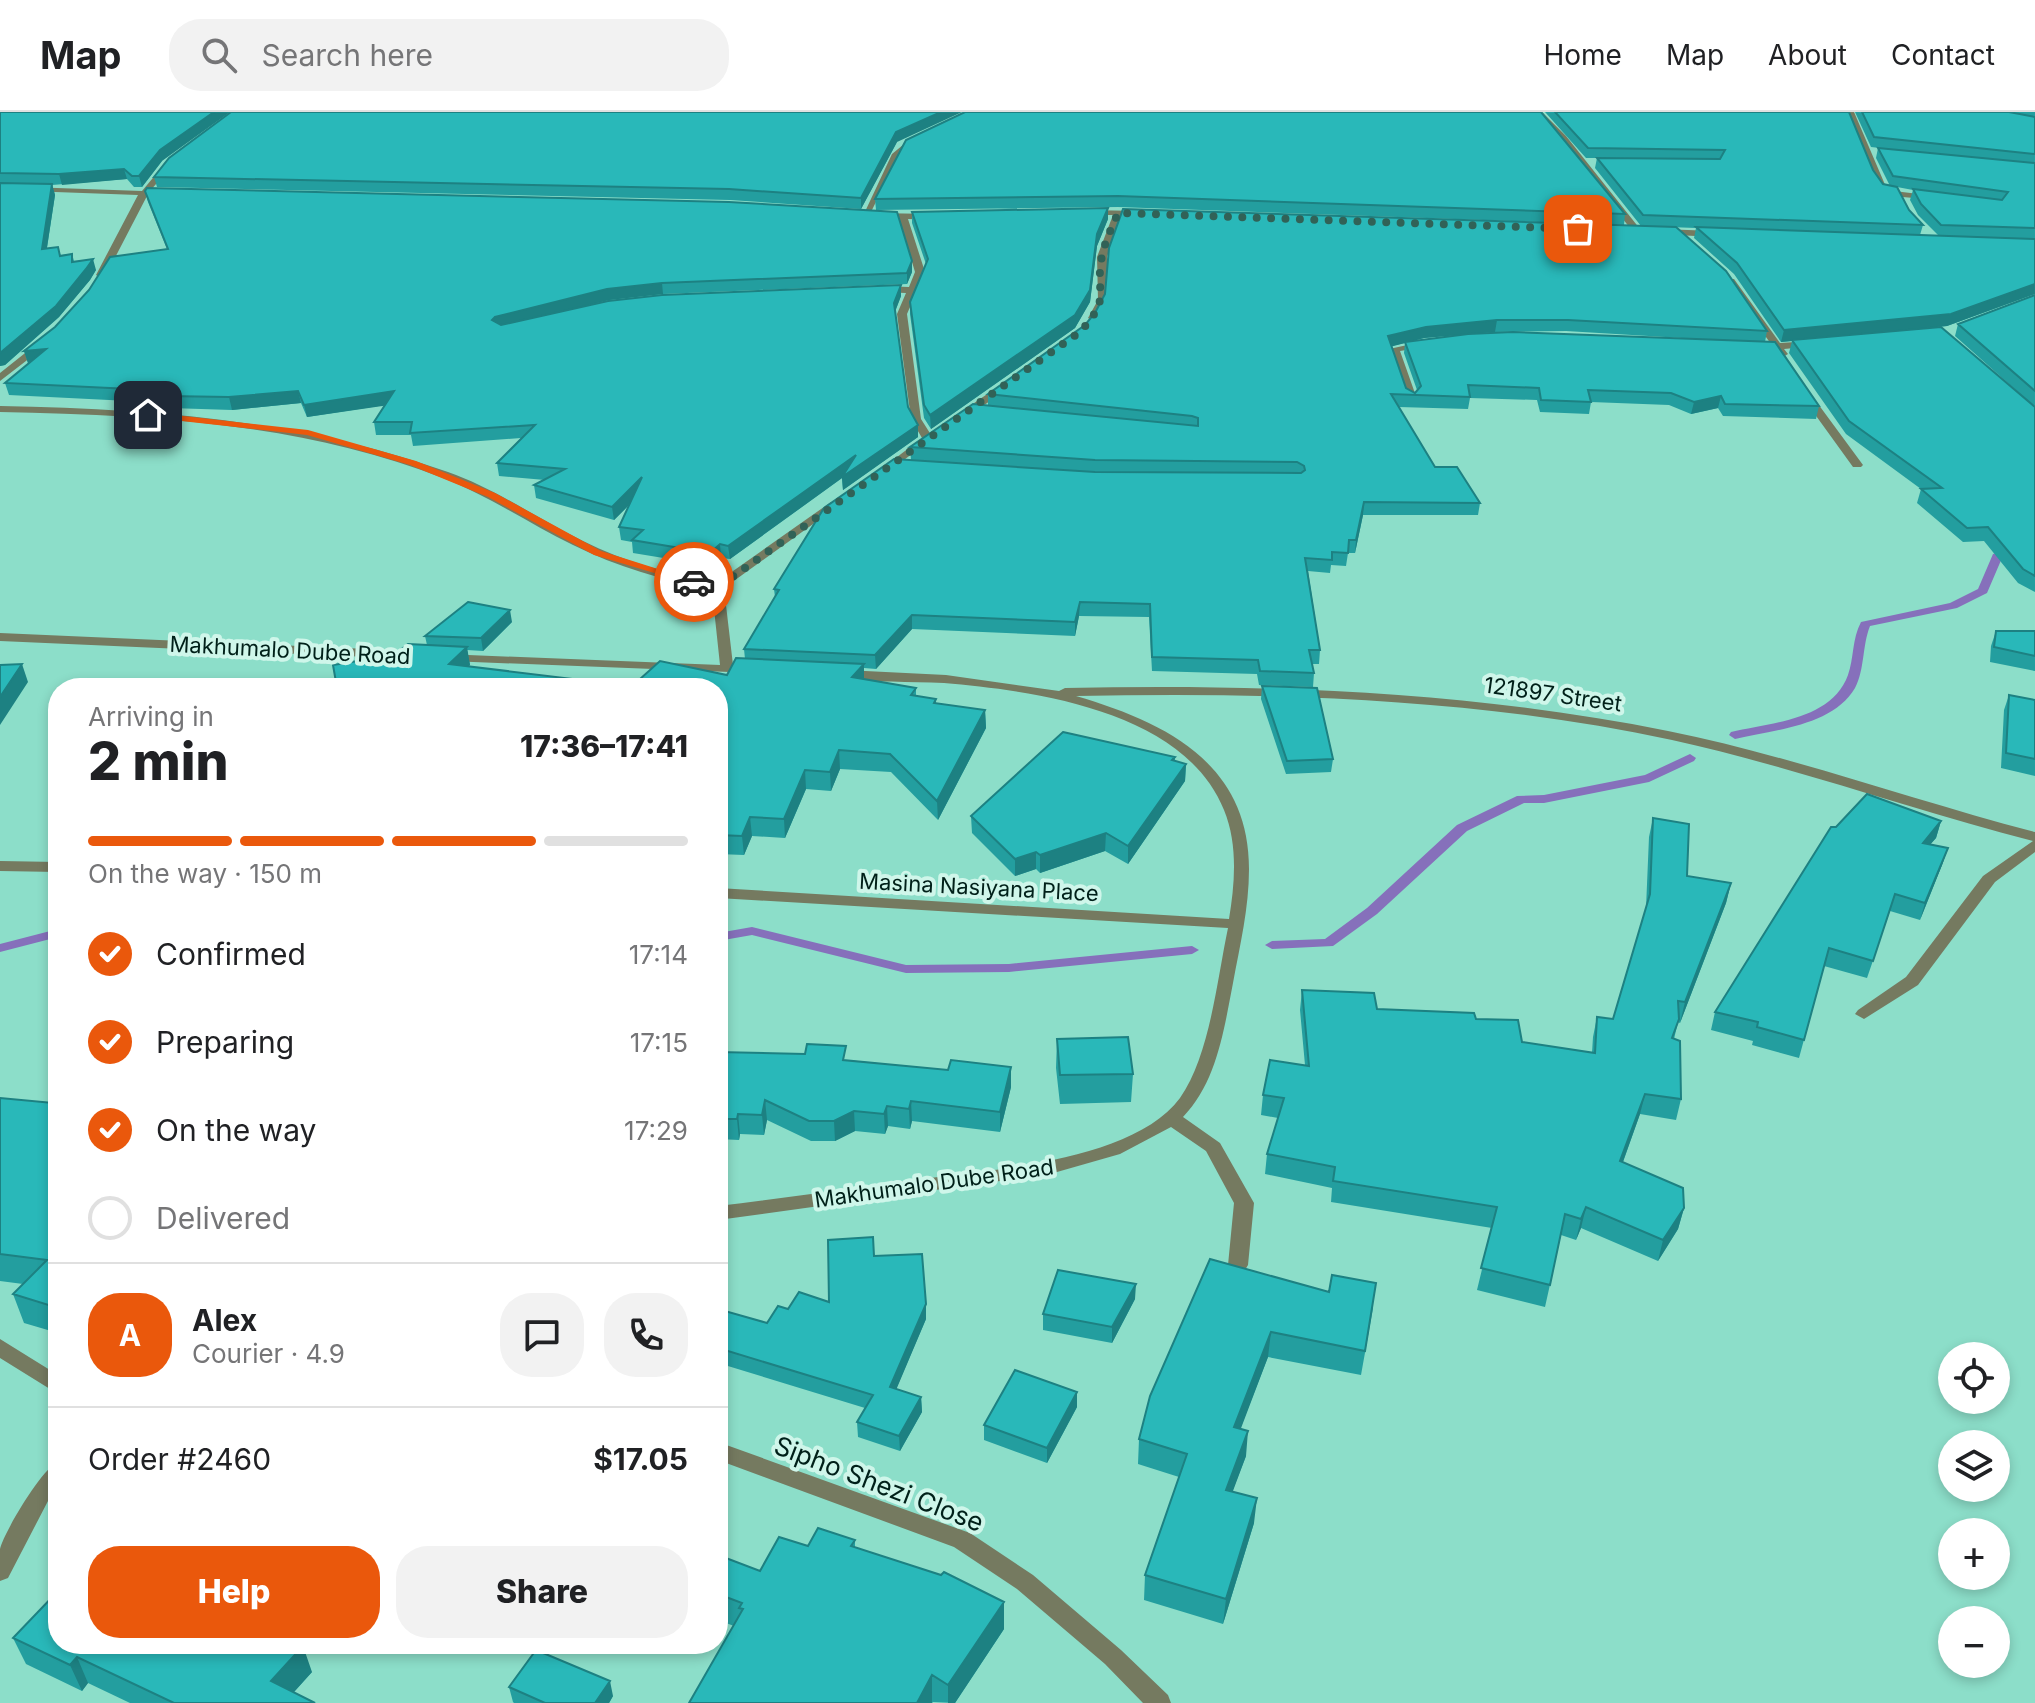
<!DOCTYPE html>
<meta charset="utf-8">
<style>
:root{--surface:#fff;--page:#f2f2f2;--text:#202124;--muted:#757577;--line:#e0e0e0;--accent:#ea580c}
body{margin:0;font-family:Inter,sans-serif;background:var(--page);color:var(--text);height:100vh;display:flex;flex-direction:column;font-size:30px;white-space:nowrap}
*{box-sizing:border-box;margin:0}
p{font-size:26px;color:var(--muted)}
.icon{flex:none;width:44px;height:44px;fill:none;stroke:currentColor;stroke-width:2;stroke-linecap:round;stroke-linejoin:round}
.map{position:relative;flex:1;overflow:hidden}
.drawer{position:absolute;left:48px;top:566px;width:680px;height:976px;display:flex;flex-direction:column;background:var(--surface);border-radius:32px;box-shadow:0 4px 12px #0003}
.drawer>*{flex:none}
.buttons{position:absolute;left:1938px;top:1230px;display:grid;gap:16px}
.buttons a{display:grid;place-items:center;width:72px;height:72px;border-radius:50%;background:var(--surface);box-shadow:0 4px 12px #0003;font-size:40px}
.pin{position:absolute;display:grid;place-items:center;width:68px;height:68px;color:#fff;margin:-34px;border-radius:16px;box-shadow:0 4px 12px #0006}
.courier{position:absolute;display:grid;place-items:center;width:80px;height:80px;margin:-40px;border:6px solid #ea580c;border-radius:50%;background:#fff;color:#222;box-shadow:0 2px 10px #0007}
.headline em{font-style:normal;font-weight:800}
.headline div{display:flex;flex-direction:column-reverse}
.headline{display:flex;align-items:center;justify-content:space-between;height:136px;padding:0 40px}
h1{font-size:52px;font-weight:800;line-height:60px}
.bar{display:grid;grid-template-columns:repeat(4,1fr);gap:12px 8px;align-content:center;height:96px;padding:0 40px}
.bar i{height:10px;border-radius:6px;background:var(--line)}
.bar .on{background:var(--accent)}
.bar p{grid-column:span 4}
.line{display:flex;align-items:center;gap:20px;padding:0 40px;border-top:2px solid var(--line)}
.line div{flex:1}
.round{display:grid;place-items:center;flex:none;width:84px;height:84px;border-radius:32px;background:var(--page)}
ol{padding:0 40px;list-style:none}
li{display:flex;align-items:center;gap:24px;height:88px}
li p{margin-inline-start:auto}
li .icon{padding:8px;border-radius:50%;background:var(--accent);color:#fff;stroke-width:4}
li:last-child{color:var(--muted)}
li i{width:44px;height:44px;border:4px solid var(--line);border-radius:50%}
.button{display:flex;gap:16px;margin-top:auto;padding:16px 40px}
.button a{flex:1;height:92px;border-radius:32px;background:var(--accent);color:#fff;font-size:32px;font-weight:800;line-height:92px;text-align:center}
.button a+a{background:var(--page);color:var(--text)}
header{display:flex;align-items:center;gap:48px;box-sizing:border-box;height:112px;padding:0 40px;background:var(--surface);border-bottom:2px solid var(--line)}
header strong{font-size:38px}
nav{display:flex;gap:44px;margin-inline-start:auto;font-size:28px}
.search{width:560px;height:72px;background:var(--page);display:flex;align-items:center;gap:20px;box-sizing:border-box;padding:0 28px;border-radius:32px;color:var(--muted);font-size:30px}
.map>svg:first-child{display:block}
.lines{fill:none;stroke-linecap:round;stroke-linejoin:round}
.stream{fill:#8670bb;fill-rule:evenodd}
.minor{fill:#757a60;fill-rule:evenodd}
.wall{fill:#239e9f;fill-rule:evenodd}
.shaded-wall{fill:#1d8182}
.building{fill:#29b8b9;stroke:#1d8182;stroke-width:2}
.route{fill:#ea580c}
.done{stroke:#316257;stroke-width:8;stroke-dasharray:0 14.4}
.labels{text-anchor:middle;stroke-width:8;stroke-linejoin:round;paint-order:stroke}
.street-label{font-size:22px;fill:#002019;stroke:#cff6ea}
.near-street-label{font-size:26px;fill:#002019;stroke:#cff6ea}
</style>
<header>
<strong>Map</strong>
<div class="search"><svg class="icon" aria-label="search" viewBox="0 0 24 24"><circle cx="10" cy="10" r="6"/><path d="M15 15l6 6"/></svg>Search here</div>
<nav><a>Home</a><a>Map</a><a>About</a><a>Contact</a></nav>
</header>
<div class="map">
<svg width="2035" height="1591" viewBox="0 0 2035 1591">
<rect width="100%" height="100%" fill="#8cdec9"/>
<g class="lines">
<path class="stream" d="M2017 435 2035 436V442L2018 441 2002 446 1987 481 1957 496 1870 514C1862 534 1865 557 1855 576 1833 614 1773 618 1735 627L1729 623 1731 620C1770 611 1832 608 1848 563 1854 546 1852 527 1861 510L1950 491 1978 477 1993 442Z
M1690 642 1696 646 1694 649 1649 670 1544 691H1524L1467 719 1377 802 1333 834 1272 837 1265 833 1272 829 1325 827 1367 796 1457 713 1517 684 1544 683 1645 663Z
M752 815 906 853 1009 852 1192 834 1199 838 1192 842 1009 860 906 861 752 823 718 829V821Z
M58 817V825L0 840V832Z"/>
<path class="minor" d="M1534 0H1542L1566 24 1640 117V121H1634L1560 28Z
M1846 0H1854L1886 75 1894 79 1935 84V88L1892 84 1879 78Z
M915 23 922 25 899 43 870 102 863 104 892 42Z
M167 49 174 51 150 79 171 82 167 85 147 84 106 163 101 166 96 163 138 83 0 78V74L142 79Z
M1086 98 1142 99 1146 102 1142 105 1121 104 1107 145 1108 188 1096 208 1093 209 1088 206 1098 188 1097 145 1113 103H1089L1086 102Z
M874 101 934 102 938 105 934 108 908 107 925 160 907 202 921 307 933 326 884 363 880 362V358L922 326 911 307 897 202 906 181 879 180 874 177 879 174 909 175 915 160 899 106H877L873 103Z
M1661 117 1714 119 1718 122 1714 125 1658 122V118Z
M1728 167H1734L1780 231 1812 229 1816 230V234L1784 237 1788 242 1783 245 1775 238H1752V234L1771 232 1726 169Z
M1426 229 1430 230V234L1400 239 1417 287 1408 289 1389 237Z
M39 230 48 232 0 269V261Z
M1002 272 1011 274 966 306H958V302Z
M1802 281H1810L1863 353 1861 355H1853L1801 283Z
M0 294C153 297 303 308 448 360 496 377 538 407 583 429 625 450 670 462 716 471L831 390 841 392 724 476 733 553 755 555V561L449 549 444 548V542L720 553 712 478C664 468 617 455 573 433 530 412 489 384 443 366 302 311 150 303 0 300Z
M0 521 414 539 421 543 414 547 0 529Z
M845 558 946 563 1059 579 1065 576C1267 572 1469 579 1668 619 1792 644 1912 688 2035 720V740L1995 770 1918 873 1864 907 1855 902 1858 898 1906 865 1983 764 2033 729C1912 698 1794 655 1672 628 1477 586 1275 580 1076 584 1165 610 1249 651 1249 757 1249 796 1240 833 1233 871 1224 917 1217 970 1183 1005L1220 1031 1254 1091 1248 1153 1245 1158 1238 1160 1231 1158 1228 1153 1234 1091 1206 1039 1171 1015 1120 1042 1050 1062 718 1108V1094C781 1086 843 1078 906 1069 980 1059 1132 1051 1180 986 1210 943 1217 868 1228 816L718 786V776L1229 807C1235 771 1238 732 1224 698 1184 599 1037 579 944 571 910 569 873 572 840 565V559Z
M0 749 58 750V760L0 759Z
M0 1227 58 1263V1282L0 1246Z
M718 1330 970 1421 1033 1463 1121 1538 1168 1583 1171 1591H1143L1105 1552 1017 1477 954 1435 718 1348Z
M58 1350V1376L48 1389 8 1466 0 1469C0 1459 0 1447 0 1437 4 1420 43 1355 58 1350Z"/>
</g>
<path class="wall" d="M0 0 162 49 142 75H134L127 67 52 73 55 83 47 136 60 143 72 142 74 149 96 158 90 168 59 205 5 253 0 254Z
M965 0 1625 102 1624 113 1118 95 876 98 875 87Z
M1545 0H1849L1873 58 1883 72 1890 74 1876 46 1878 36 1907 39 1871 35 1855 0H2035V182L1947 214 1873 221 2027 288 1955 224 1958 212 2035 183V480L2018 471 1984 429 1963 430 1917 391 1921 377 1846 322 1789 241 1792 229 1781 230 1734 162 1694 126 1696 116 1641 114 1595 56 1597 46H1586ZM1897 75 1913 78 1910 88 1918 103 1938 123H1920L1923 113 1909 98Z
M897 30 861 97 730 88 157 75 154 65Z
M145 79 912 160 907 172 663 182 609 188 580 195 901 184 895 200 908 295 918 325 843 378 842 366 730 447 721 446 712 454 633 441 632 430 621 428 619 415 630 392 614 408 536 386 534 373 545 368 499 364 497 351 521 326 413 334 411 323H376L374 310 385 293 307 305 301 291 232 298 170 296 169 291 9 283 5 271 30 251H28L24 239 167 137 148 90Z
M912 100 1108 107 1097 134 1090 190 1075 216 931 317 924 306 910 202V190L926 152 912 111Z
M1109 136 1767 219 1765 230 1819 294 1816 307 1723 304 1718 296 1691 302 1669 293 1591 290 1589 302 1540 300 1537 288 1470 286 1468 297 1399 295 1435 355 1480 391 1478 403H1363L1355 441H1348L1346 454 1331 453 1330 461 1308 459 1320 538 1319 552H1312L1314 561 1313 575 1259 573 1257 562 1152 559 1149 505 1079 504 1075 524 912 517 876 557 864 556V567L916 576V584L936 587V592L985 598 986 616 938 708 891 660 840 657 831 679 806 677 785 726 752 724 744 743 718 742V576L727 563 745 547 744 537 775 485 774 477 911 348 910 335 988 294V282L1085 213 1095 201 1105 182ZM1566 219 1715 228 1478 221 1495 220ZM1456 223 1413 229 1424 226ZM1405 231 1404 241 1417 278 1415 281 1406 276 1391 234Z
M512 510 483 539 467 538 470 553 468 555 394 543 427 533 425 524Z
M1996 519H2035V559L1990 550 1991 534Z
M1262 574 1333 647 1331 660 1286 662 1261 587Z
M2009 583 2035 588V664L2001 656 2004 598Z
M1175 645V649L1186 652 1185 669 1128 752 1105 739 1040 761 1036 757 1015 764 972 721 971 704Z
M1653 706 1687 764 1731 771 1726 791 1680 911 1678 910 1674 927 1681 987 1676 1008 1640 1002 1623 1050 1684 1096 1678 1117 1658 1149 1581 1116 1576 1128 1561 1123 1545 1195 1477 1178 1492 1116 1331 1090 1332 1076 1265 1062 1267 1042 1278 1006 1261 1003 1263 983 1305 953 1300 898 1302 878 1377 897 1476 907 1522 930 1592 941 1593 925 1597 905 1613 907 1646 796 1649 725Z
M1941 709 1936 726 1930 732 1948 736 1942 753 1920 808 1890 799 1867 866 1824 854 1799 946 1752 933 1753 929 1711 918 1715 900Z
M1057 927 1133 962 1131 990 1060 992 1056 956Z
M718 940 847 948 948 958 1011 975 1000 1020 912 1009 910 1017 888 1014 885 1022 855 1019 835 1029H811L767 1008 764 1023 740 1022 739 1028 718 1027Z
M58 985V1221L24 1211 13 1182 23 1172 0 1169V986L53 991Z
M874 1144 926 1207 896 1277 921 1285 922 1300 900 1339 858 1325 857 1310 865 1296 718 1251V1197L767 1211 788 1197 829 1190Z
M1210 1147 1373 1196 1361 1263 1268 1245 1240 1317 1246 1344 1232 1380 1254 1411 1223 1512 1144 1488 1145 1463 1179 1365 1138 1352 1139 1327Z
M1135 1187 1112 1231 1043 1218V1202Z
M1077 1295 1047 1351 984 1328V1313Z
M855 1428V1436L1004 1517 955 1591 933 1590 932 1591H689L734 1514 718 1508V1443L760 1459 808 1434Z
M13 1526 312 1560 294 1580 315 1591H130L88 1571 82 1579 26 1552Z
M509 1575 613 1584 609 1591H514L513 1590Z"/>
<path class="shaded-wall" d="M214 0H230L162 49 142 75 139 64 160 38Z
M941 0H962L897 30 861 97V86L896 20Z
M124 57 127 67 62 73 59 62Z
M52 72 55 83 45 148 42 137Z
M1108 96V107L1097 134 1090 190 1075 216 931 317 930 303 1097 122Z
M93 147 96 158 90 168 59 205 5 253 0 254V241Z
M912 149V160L907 172V161Z
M662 171 663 182 609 188 496 216 492 208 495 205 607 177Z
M2035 172V182L1947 214 1781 230 1784 218Z
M901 173V184L894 202V191Z
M1497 208 1495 220 1424 226 1386 236 1388 224 1426 215Z
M46 237 50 249 28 251 24 239Z
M298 279 301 291 232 298 229 285Z
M394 279 396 292 307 305 304 293Z
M1721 284 1718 296 1691 302 1694 290Z
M918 313V325L843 378 842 366 730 447 728 434 856 343Z
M642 365 644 378 614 408 612 395Z
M1364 390 1363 403 1355 441 1356 428Z
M720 432 721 446 712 454 710 441Z
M1080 490 1079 504 1075 524V510Z
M510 498 512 510 483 539 481 526Z
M912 503V517L876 557 875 543Z
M467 535 470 553 452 570 449 552Z
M22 552 28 570 0 613V585Z
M864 552V570L852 565Z
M985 598 986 616 938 708 937 689Z
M839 638 840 657 831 679 830 660Z
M1186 652 1185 669 1128 752V734Z
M805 658 806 677 785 726 784 707Z
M750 705 752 724 744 743 742 724Z
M1941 709 1936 726 1917 748 1923 731Z
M1106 721 1105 739 1040 761V743Z
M1948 736 1942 753 1920 808 1925 791Z
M1036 740V757L1015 764V747Z
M1731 771 1726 791 1680 911 1685 890Z
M1011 955V975L1000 1020V1000Z
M1645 982 1640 1002 1616 1069 1620 1049Z
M765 988 767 1008 764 1023 762 1003Z
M911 989 912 1009 910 1017 909 997Z
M887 994 888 1014 885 1022 884 1002Z
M854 999 855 1019 835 1029 834 1009Z
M738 1002 740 1022 739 1028 737 1007Z
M1586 1095 1581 1116 1576 1128 1581 1107Z
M1684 1096 1678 1117 1658 1149 1663 1128Z
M1136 1172 1135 1187 1112 1231V1215Z
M926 1192V1207L891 1290 890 1275Z
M1271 1220 1268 1245 1232 1340 1234 1315Z
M1077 1280V1295L1047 1351V1336Z
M921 1285 922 1300 900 1339 899 1324Z
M1248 1319 1246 1344 1224 1403 1226 1378Z
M1257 1386 1254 1411 1223 1512 1226 1487Z
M1004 1490V1517L955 1591H948V1573Z
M303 1534 312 1560 284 1591 271 1569Z
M77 1545 88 1571 82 1579 70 1553Z
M932 1563V1591H917Z
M610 1569 613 1584 609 1591H595Z"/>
<path class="building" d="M0 0H214L160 38 139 64H132L124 57 59 62 0 61Z
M231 0H941L896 20 861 86 729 77 154 65 169 46Z
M965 0H1541L1625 102 1118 84 875 87 906 28Z
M1555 0H1849L1873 58 1883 72 1897 75 1909 98 1923 113 1643 103 1597 46 1720 47 1725 38 1588 36Z
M1862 0H2009L2035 5V42L1874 25Z
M1878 36 2035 51V116L1941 113 1921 92 1913 77 2002 88 2008 80 1893 64Z
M0 71 52 72 42 137 58 135 60 144 72 142V150L93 147 86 157 56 194 0 241Z
M147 76 729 90 897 100 912 149 907 161 662 171 607 177 495 205 492 208 501 213 608 189 662 183 901 173 894 191 908 295 918 313 842 365 856 343 728 434 720 432 710 441 632 428 643 418 619 415 642 365 612 395 534 373 565 357 497 351 535 313 410 321 412 310H374L394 279 304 293 298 279 229 285 167 284 171 279 5 271 46 237 24 239 55 215 89 178 110 145 168 137 145 79Z
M1108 96 1097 122 1090 178 1075 203 930 303 924 293 910 190 928 147 912 100Z
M1123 97 1676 115 1726 159 1767 219 1568 208H1497L1426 215 1388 224 1406 276 1415 281 1421 274 1405 230 1468 222 1513 220 1775 230 1819 294 1725 292 1721 284 1694 290 1671 281 1588 278 1591 290 1541 288 1539 276 1468 273 1470 285 1391 282 1435 355H1457L1480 391 1364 390 1356 428H1349L1348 441 1332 440V448L1305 446 1320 538H1309L1314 561 1260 559 1258 548 1152 545 1150 492 1080 490 1075 510 912 503 875 543 744 537 779 478 774 477 824 396 894 347 1095 360 1301 361 1305 358 1304 354 1297 350 1095 348 910 335 973 292 1198 314V306L1192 304 988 282 1085 213 1095 201 1105 182 1109 136Z
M1696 115 2035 127V172L1951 202 1784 218 1737 151Z
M2035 183V279L1958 212Z
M1941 215 2035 295V464L2023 457 1988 415 1967 416 1921 377 1942 376 1849 309 1792 228Z
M468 490 510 498 481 526 425 524Z
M1996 519H2035V544L1994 535Z
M408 532 467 535 449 552 573 567 569 576H337L333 553 394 543Z
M736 546 864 552 852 565 916 576 911 583 936 587 934 591 985 598 937 689 890 642 839 638 830 660 805 658 784 707 750 705 742 724 718 723V576H630L660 549 727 563Z
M22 552 0 585V553Z
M1262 574 1317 576 1333 647 1287 649Z
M2009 583 2035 588V647L2006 641Z
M1063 620 1175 645 1172 648 1186 652 1128 734 1106 721 1040 743 1036 740 1015 747 971 704Z
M1867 682 1941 709 1923 731 1948 736 1925 791 1895 782 1873 849 1829 836 1804 928 1757 915 1758 910 1715 900 1831 715H1836Z
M1653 706 1689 712 1687 764 1731 771 1685 890 1678 889 1679 907 1672 926 1680 929 1681 987 1645 982 1620 1049 1683 1076 1684 1096 1663 1128 1586 1095 1581 1107 1565 1102 1550 1173 1481 1156 1497 1095 1333 1069 1335 1055 1267 1042 1284 986 1263 983 1270 948 1309 954 1302 878 1374 881 1377 897 1474 901 1476 907 1518 908 1522 930 1595 941 1597 905 1613 907 1650 782Z
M1128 925 1133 962 1060 963 1057 927Z
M807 932 846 934 843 948 948 958 951 948 1011 955 1000 1000 911 989 909 997 887 994 884 1002 854 999 834 1009H809L765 988 762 1003 738 1002 737 1007H718V940L805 942Z
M58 985V1089L55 1093H58V1196L13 1182 47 1148 0 1142V986L53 991Z
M873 1125 874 1144 922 1142 926 1192 890 1275 921 1285 899 1324 857 1310 873 1283 718 1236V1197L767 1211 778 1194 788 1197 799 1180 829 1190 828 1128Z
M1210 1147 1329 1180 1332 1163 1376 1171 1365 1239 1271 1220 1234 1315 1248 1319 1226 1378 1257 1386 1226 1487 1145 1463 1187 1342 1139 1327 1150 1284Z
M1058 1158 1136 1172 1112 1215 1043 1202Z
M1015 1258 1077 1280 1047 1336 984 1313Z
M818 1416 855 1428 851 1434 941 1463 944 1460 1004 1490 948 1573 932 1563 917 1591H689L743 1497 739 1496 742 1491 718 1482V1443L760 1459 779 1425 808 1434Z
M58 1479V1532H299L303 1534 271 1569 315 1591H174L77 1545 70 1553 13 1526Z
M536 1538 610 1569 595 1591H545L509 1575Z"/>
<path class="route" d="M148 300 308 318 416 349 495 381 601 439 699 470 691 472 594 443 488 385 410 353 307 323 145 305Z"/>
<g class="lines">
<path class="done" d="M694 470 718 475 1080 220C1113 184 1094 184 1102 144 1105 129 1112 115 1118 101L1578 117"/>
</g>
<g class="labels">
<g class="street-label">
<text transform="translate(290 538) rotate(3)" y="8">Makhumalo Dube Road</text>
<text transform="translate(1553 582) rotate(8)" y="8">121897 Street</text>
<text transform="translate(979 775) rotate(3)" y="8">Masina Nasiyana Place</text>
<text transform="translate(934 1071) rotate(-8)" y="8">Makhumalo Dube Road</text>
</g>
<g class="near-street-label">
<text transform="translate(879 1372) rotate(21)" y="9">Sipho Shezi Close</text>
</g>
</g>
</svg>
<div class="buttons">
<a><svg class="icon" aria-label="locate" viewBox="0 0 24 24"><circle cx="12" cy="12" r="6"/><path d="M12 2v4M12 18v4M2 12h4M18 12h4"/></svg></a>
<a><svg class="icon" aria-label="layers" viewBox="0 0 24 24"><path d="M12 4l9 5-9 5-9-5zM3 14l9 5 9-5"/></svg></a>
<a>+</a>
<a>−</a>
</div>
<div class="pin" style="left:1578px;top:117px;background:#ea580c"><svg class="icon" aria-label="bag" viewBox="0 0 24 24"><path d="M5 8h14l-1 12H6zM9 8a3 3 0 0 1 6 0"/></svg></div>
<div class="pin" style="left:148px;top:303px;background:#1f2937"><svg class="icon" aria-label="home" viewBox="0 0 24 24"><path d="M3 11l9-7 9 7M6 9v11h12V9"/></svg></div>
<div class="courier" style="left:694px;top:470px"><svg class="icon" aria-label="car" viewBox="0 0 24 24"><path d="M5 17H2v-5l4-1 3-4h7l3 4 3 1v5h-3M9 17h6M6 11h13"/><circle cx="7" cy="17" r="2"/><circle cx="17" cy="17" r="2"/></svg></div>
<section class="drawer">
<div class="headline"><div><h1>2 min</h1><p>Arriving in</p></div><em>17:36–17:41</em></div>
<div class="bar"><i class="on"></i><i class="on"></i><i class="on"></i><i></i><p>On the way · 150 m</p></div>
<ol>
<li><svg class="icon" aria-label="check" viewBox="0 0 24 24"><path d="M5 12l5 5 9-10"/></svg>Confirmed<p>17:14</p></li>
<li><svg class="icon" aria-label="check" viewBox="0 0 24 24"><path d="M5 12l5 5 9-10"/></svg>Preparing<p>17:15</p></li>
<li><svg class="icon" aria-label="check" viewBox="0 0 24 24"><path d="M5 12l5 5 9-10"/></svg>On the way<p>17:29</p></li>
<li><i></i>Delivered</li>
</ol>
<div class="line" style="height:144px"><b class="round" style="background:var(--accent);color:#fff">A</b><div><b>Alex</b><p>Courier · 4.9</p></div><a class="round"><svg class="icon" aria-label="chat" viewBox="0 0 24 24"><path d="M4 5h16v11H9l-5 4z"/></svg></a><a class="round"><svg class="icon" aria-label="phone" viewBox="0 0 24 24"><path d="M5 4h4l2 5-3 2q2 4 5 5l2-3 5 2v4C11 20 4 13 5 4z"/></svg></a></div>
<div class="line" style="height:104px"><div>Order #2460</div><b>$17.05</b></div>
<div class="button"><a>Help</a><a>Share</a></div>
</section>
</div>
